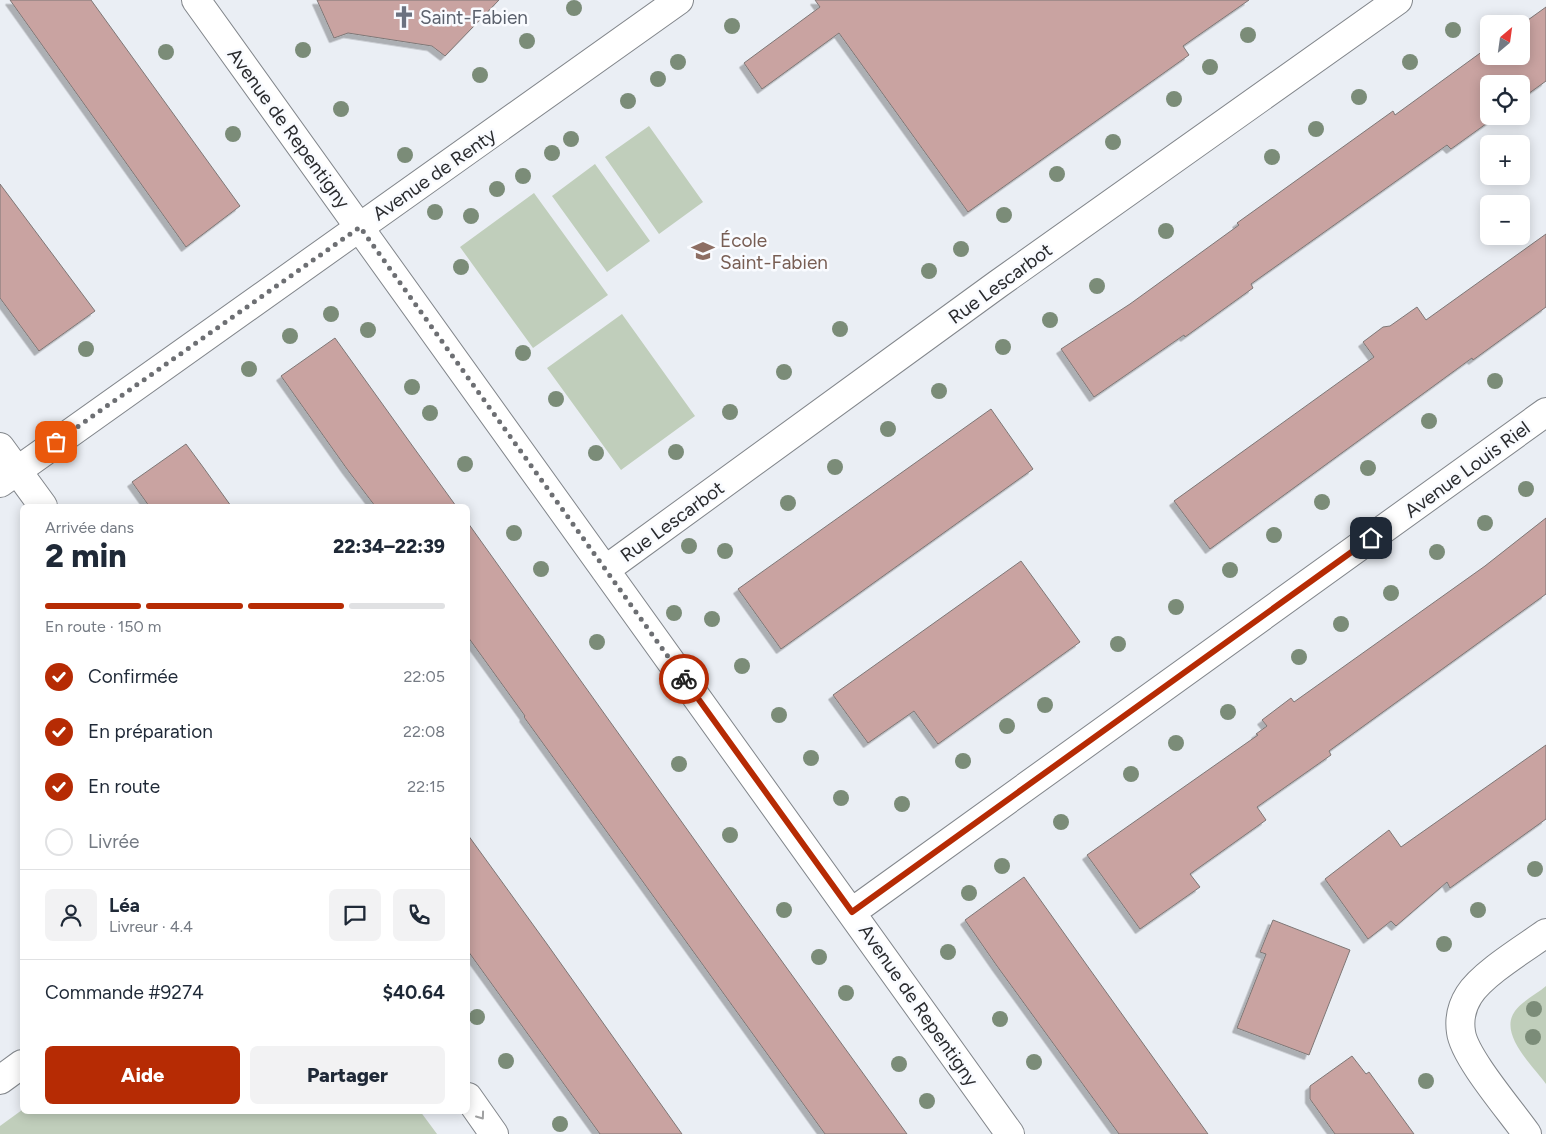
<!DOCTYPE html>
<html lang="fr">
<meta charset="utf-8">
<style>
:root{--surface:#fff;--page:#f2f2f3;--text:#1f2937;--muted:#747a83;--line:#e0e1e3;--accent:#b62b04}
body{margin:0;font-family:Figtree,sans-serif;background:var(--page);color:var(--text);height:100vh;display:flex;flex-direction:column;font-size:19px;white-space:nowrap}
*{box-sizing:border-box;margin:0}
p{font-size:16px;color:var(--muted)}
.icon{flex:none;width:28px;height:28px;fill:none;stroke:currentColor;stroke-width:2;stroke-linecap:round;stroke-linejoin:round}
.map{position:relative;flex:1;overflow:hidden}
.details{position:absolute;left:20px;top:504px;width:450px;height:610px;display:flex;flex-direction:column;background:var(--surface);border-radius:8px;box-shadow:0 2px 12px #0003}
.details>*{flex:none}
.needle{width:32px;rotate:29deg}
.tools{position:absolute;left:1480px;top:15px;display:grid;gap:10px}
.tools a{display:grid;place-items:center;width:50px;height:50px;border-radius:8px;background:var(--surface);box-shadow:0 2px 12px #0003;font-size:25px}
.pin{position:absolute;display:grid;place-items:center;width:42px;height:42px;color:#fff;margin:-21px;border-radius:10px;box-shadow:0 2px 8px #0006}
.courier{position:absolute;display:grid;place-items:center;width:50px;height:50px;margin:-25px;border:4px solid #b62b04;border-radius:50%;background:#fff;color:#222;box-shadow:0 1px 6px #0007}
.summary em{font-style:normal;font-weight:800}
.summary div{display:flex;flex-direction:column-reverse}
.summary{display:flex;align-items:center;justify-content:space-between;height:85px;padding:0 25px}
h1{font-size:32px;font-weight:800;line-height:38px}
.bar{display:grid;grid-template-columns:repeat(4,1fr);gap:8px 5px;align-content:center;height:60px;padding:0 25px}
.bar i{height:6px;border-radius:4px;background:var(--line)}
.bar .selected{background:var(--accent)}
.bar p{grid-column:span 4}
.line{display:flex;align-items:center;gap:12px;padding:0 25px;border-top:1px solid var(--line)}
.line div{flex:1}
.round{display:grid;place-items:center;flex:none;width:52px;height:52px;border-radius:8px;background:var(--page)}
ol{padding:0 25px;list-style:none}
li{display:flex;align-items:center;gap:15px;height:55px}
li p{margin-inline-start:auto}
li .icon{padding:5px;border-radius:50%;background:var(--accent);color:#fff;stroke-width:4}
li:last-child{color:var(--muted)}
li i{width:28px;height:28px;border:2px solid var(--line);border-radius:50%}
.cta{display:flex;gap:10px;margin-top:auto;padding:10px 25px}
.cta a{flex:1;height:58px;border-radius:8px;background:var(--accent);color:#fff;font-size:20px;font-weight:800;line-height:58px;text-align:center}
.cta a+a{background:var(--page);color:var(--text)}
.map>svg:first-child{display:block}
.green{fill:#c0cebb}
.building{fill:#c9a3a1;stroke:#7e7776;filter:url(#shadow)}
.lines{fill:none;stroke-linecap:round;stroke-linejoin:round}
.minor-casing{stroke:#82868b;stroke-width:30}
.minor{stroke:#fff;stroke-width:28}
.tree{fill:#7b8c78}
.oneway{stroke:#9fa0a1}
.done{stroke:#6d6f73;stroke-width:5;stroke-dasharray:0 9}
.route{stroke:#b62b04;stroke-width:6}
.labels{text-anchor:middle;stroke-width:5;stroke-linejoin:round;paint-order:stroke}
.worship-label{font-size:19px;fill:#5b616d;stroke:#f9fbff;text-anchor:start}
.street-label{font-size:19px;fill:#2a2b2e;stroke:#f9fbff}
.education-label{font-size:19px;fill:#785e54;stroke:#f9fbff;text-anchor:start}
</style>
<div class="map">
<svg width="1546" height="1134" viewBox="0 0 1546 1134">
<defs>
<filter id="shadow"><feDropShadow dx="-4.5" dy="4.5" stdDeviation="0" flood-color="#0004"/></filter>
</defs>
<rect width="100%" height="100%" fill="#eaeef4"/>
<path class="green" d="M649 126 703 202 659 234 605 157Z
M595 164 650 241 607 272 552 196Z
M534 193 608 295 533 348 460 247Z
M622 314 695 416 621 470 547 368Z
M1546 986V1084C1533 1066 1498 1034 1515 1011 1522 1001 1537 994 1546 986Z
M22 1110 420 1111 437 1134H0V1126Z"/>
<path class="building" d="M10 0H91L240 206 186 247Z
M317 0H499L445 56 432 46 348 33 334 38Z
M815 0H1249L1183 46 1189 55 968 212 839 33 762 89 744 63 820 7Z
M1546 7V81L1521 99V84H1489V116H1497L1451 149 1447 145 1251 284 1253 288 1185 337 1184 335 1094 397 1061 349 1130 304 1239 225 1237 223 1393 111 1395 115 1483 51 1489 48V56H1521V25Z
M0 184 95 311 39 351 0 298Z
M1546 234V307L1473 360 1472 358 1210 549 1174 501 1374 357 1363 342 1383 327 1390 326 1417 307 1426 320Z
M335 338 414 448 456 506H375L347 469 281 376Z
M991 409 1033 469 781 649 738 589Z
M186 444 203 467 231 506H149L132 482Z
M1546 518V594L1329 751 1331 755 1257 807 1266 820 1190 874 1200 887 1140 929 1087 855 1258 735 1256 734 1267 726 1262 720 1291 698 1294 702 1485 566Z
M468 523 739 902 907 1134H825L524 717 525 716 468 637Z
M1021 561 1080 642 938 744 914 711 868 743 833 695Z
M1546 745V819L1450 888 1447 882 1396 926 1391 921 1368 939 1325 879 1389 830 1401 847Z
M468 835 547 944 682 1134H600L468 951Z
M1024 877 1091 971 1208 1134H1119L997 966 965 920Z
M1273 920 1350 950 1309 1055 1237 1028 1266 954 1260 952Z
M1352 1056 1366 1074 1369 1072 1414 1134H1335L1310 1099V1086Z"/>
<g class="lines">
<defs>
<path id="minor" d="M196 0 1010 1134
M0 447 43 506
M0 483 679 0
M605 570 998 284 1398 0
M852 912 1546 412
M0 1080 22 1064
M468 1097 494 1134
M1527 1134C1511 1111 1464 1057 1461 1032 1459 1019 1462 1006 1469 995 1482 974 1525 948 1546 933"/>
</defs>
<use href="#minor" class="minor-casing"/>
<use href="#minor" class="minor"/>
</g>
<g class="tree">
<circle cx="574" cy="8" r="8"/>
<circle cx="732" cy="26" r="8"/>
<circle cx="1453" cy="30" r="8"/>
<circle cx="1248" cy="35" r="8"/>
<circle cx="527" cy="41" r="8"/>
<circle cx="303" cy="50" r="8"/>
<circle cx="166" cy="52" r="8"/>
<circle cx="678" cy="62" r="8"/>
<circle cx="1410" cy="62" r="8"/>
<circle cx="1210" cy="67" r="8"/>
<circle cx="480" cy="75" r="8"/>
<circle cx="658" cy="79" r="8"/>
<circle cx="1359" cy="97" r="8"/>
<circle cx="1174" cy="99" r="8"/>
<circle cx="628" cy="101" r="8"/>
<circle cx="341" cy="109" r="8"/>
<circle cx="1316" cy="129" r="8"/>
<circle cx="233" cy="134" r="8"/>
<circle cx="571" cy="139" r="8"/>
<circle cx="1113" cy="142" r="8"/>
<circle cx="552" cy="153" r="8"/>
<circle cx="405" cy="155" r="8"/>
<circle cx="1272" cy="157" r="8"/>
<circle cx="1057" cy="174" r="8"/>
<circle cx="523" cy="176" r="8"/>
<circle cx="497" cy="189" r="8"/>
<circle cx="435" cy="212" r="8"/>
<circle cx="1004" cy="215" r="8"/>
<circle cx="471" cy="216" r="8"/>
<circle cx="1166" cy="231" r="8"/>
<circle cx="961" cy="249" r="8"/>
<circle cx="461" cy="267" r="8"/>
<circle cx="929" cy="271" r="8"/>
<circle cx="1097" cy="286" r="8"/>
<circle cx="331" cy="314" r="8"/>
<circle cx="1050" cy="320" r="8"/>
<circle cx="840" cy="329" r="8"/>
<circle cx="368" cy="330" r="8"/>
<circle cx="290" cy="336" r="8"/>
<circle cx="1003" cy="347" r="8"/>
<circle cx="86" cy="349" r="8"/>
<circle cx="523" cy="353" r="8"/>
<circle cx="249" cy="369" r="8"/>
<circle cx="784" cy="372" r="8"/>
<circle cx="1495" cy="381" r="8"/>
<circle cx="412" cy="387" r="8"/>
<circle cx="939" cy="391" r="8"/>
<circle cx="556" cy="399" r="8"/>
<circle cx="730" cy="412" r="8"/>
<circle cx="430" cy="413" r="8"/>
<circle cx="1429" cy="421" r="8"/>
<circle cx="888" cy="429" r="8"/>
<circle cx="676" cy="452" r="8"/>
<circle cx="596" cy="453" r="8"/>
<circle cx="465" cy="464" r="8"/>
<circle cx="835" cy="467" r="8"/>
<circle cx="1368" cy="468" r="8"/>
<circle cx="1526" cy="489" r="8"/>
<circle cx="1322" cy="502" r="8"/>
<circle cx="788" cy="503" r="8"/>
<circle cx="1485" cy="523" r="8"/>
<circle cx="514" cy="533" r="8"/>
<circle cx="1274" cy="535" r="8"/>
<circle cx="689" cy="546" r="8"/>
<circle cx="725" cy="551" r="8"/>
<circle cx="1437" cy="552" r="8"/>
<circle cx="541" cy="569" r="8"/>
<circle cx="1230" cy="570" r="8"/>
<circle cx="1391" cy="593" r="8"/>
<circle cx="1176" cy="607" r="8"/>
<circle cx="674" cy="613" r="8"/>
<circle cx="712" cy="619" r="8"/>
<circle cx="1341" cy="624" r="8"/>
<circle cx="597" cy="642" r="8"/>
<circle cx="1118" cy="644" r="8"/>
<circle cx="1299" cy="657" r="8"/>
<circle cx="742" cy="666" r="8"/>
<circle cx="1045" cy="705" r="8"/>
<circle cx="1228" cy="712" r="8"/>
<circle cx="779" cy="715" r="8"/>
<circle cx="1007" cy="726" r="8"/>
<circle cx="1176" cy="743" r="8"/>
<circle cx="811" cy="758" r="8"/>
<circle cx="963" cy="761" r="8"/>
<circle cx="679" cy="764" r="8"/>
<circle cx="1131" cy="774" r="8"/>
<circle cx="841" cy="798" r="8"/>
<circle cx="902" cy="804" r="8"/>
<circle cx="1061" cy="822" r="8"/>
<circle cx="730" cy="835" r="8"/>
<circle cx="1002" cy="866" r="8"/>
<circle cx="1535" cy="869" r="8"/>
<circle cx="969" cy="893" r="8"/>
<circle cx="784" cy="910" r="8"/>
<circle cx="1478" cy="910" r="8"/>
<circle cx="1444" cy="944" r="8"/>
<circle cx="948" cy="952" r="8"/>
<circle cx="819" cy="957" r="8"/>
<circle cx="846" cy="993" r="8"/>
<circle cx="1534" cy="1009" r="8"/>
<circle cx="477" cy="1017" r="8"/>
<circle cx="1000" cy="1019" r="8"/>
<circle cx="1533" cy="1037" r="8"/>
<circle cx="506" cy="1061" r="8"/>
<circle cx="1034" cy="1062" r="8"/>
<circle cx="899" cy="1064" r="8"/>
<circle cx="1426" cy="1081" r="8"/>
<circle cx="927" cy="1101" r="8"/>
<circle cx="560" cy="1124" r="8"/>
</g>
<defs><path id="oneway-chevron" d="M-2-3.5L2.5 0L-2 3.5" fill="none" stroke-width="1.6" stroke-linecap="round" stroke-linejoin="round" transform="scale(1.25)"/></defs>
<use class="oneway" href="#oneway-chevron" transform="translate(481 1116) rotate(54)"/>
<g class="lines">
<path class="done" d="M56 442 360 227 684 679"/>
<path class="route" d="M684 679 852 912 1371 538"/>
</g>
<defs>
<symbol id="church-bare" viewBox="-9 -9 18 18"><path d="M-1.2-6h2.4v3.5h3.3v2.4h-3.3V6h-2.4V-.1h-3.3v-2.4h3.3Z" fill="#6b7280" stroke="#f9fbff" stroke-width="2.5" paint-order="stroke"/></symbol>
<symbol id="school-bare" viewBox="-9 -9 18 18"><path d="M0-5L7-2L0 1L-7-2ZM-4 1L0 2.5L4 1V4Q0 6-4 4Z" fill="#8d6e63" stroke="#f9fbff" stroke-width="2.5" paint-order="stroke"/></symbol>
</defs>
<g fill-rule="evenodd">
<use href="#church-bare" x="388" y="1" width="32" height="32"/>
<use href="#school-bare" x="687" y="235" width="32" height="32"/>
</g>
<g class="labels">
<g class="worship-label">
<text x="420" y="24">Saint-Fabien</text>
</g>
<g class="street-label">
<text transform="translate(289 128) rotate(54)" y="7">Avenue de Repentigny</text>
<text transform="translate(434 174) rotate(-35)" y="7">Avenue de Renty</text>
<text transform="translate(1000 283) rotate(-36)" y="7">Rue Lescarbot</text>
<text transform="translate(1467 469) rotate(-36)" y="7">Avenue Louis Riel</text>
<text transform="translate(672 521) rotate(-36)" y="7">Rue Lescarbot</text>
<text transform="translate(919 1005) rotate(55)" y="7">Avenue de Repentigny</text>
</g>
<g class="education-label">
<text x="720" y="247">École<tspan x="720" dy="22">Saint-Fabien</tspan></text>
</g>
</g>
</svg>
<div class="tools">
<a><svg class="needle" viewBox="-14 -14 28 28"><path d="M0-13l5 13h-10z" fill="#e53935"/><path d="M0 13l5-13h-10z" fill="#747a83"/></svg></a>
<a><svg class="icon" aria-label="locate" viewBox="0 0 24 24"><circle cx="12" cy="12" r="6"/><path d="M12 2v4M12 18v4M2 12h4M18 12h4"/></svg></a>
<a>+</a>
<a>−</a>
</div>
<div class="pin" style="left:56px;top:442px;background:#ea580c"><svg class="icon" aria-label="bag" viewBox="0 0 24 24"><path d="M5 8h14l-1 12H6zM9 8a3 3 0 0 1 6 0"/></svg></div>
<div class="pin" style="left:1371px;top:538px;background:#1f2937"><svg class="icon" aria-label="home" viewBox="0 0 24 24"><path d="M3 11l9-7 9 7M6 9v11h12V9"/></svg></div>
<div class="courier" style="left:684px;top:679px"><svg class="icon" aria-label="bike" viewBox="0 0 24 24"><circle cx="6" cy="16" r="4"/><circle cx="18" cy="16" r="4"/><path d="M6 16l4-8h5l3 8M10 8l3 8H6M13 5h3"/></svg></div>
<section class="details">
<div class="summary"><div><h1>2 min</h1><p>Arrivée dans</p></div><em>22:34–22:39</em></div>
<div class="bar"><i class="selected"></i><i class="selected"></i><i class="selected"></i><i></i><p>En route · 150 m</p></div>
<ol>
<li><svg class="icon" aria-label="check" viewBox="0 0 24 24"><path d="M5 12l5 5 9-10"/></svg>Confirmée<p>22:05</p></li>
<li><svg class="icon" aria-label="check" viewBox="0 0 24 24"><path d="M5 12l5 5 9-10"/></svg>En préparation<p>22:08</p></li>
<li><svg class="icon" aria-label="check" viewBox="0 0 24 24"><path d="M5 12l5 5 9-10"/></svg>En route<p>22:15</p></li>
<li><i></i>Livrée</li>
</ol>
<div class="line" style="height:90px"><a class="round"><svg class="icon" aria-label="person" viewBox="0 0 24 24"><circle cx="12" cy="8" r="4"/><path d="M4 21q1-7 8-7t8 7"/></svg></a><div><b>Léa</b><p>Livreur · 4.4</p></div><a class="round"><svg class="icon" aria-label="chat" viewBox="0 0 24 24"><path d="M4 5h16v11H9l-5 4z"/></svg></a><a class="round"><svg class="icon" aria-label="phone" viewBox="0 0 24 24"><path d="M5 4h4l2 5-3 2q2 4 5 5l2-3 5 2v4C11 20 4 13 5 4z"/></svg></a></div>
<div class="line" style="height:65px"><div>Commande #9274</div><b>$40.64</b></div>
<div class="cta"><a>Aide</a><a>Partager</a></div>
</section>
</div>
